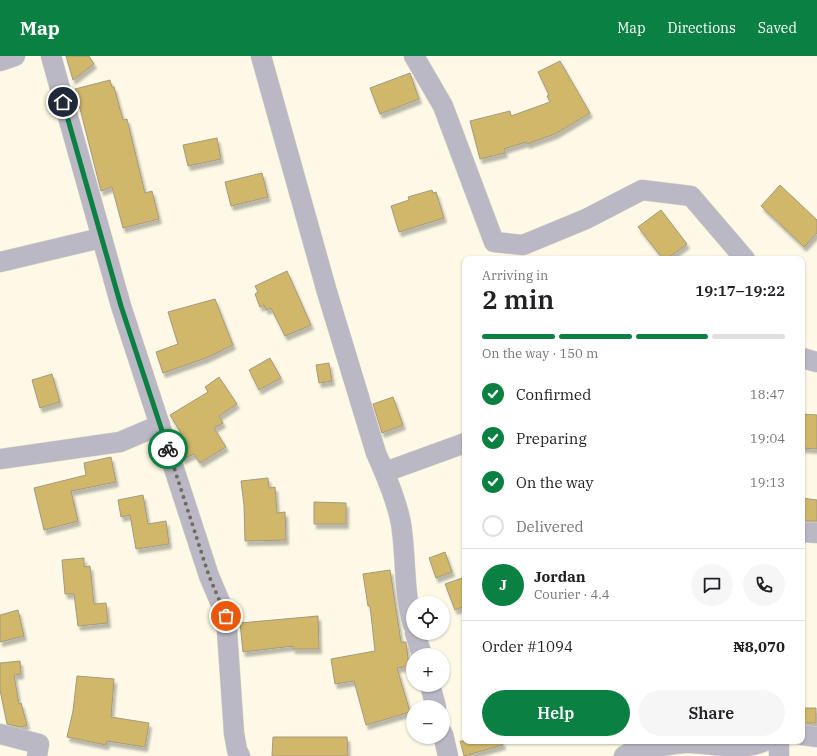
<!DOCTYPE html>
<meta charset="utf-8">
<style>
:root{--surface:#fff;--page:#f6f6f6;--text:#202124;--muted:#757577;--line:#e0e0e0;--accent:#0b8043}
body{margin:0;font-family:"IBM Plex Serif",serif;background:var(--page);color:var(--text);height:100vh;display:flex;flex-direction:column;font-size:15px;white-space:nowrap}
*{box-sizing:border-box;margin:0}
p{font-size:13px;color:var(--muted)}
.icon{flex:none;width:22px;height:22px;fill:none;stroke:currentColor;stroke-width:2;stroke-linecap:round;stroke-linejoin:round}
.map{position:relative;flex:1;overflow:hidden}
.sheet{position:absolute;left:462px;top:200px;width:343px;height:488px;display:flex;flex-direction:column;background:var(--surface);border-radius:8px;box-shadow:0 1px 3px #0004}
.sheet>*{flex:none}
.buttons{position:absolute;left:406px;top:540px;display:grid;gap:8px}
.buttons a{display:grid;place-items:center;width:44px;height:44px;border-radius:50%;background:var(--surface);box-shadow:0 1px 3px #0004;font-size:20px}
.pin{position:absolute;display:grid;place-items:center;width:34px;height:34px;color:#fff;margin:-17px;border:2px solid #fff;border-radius:50%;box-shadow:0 1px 4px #0007}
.courier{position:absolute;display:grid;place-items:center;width:40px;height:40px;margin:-20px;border:3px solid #0b8043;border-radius:50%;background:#fff;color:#222;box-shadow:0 1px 5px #0007}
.overview em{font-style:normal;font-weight:600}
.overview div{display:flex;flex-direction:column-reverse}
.overview{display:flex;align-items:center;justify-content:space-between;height:68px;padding:0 20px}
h1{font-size:26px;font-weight:600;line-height:30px}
.bar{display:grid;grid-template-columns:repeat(4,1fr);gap:6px 4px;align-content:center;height:48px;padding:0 20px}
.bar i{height:5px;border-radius:3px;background:var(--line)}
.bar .selected{background:var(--accent)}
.bar p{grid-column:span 4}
.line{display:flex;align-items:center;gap:10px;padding:0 20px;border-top:1px solid var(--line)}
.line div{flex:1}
.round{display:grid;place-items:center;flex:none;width:42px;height:42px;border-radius:21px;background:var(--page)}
ol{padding:0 20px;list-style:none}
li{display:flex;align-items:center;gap:12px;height:44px}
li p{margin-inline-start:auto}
li .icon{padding:4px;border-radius:50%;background:var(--accent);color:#fff;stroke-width:4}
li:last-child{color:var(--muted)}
li i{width:22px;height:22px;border:2px solid var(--line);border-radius:50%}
.cta{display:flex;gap:8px;margin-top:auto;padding:8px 20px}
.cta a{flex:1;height:46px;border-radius:24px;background:var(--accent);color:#fff;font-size:16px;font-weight:600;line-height:46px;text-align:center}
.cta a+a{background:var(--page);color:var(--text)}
header{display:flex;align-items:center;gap:24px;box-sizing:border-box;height:56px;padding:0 20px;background:var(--accent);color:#fff}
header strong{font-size:19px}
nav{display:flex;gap:22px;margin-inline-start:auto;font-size:14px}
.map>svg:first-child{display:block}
.building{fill:#d0b76a;stroke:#a49a7e;filter:url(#shadow)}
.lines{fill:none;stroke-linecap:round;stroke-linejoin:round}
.minor-casing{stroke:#dbd6c4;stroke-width:21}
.minor{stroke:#bab8c5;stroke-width:20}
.done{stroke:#706b5e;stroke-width:4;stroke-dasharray:0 7.2}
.route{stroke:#0b8043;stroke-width:5}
</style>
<header>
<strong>Map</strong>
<nav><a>Map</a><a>Directions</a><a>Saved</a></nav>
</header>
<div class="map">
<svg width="817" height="700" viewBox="0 0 817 700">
<defs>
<filter id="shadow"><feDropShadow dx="2.5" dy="4.5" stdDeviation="1" flood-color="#0004"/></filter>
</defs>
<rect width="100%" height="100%" fill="#fef9e6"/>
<path class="building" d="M66 0H89L94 8 73 24Z
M560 5 590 57 555 78 527 88 526 86 504 93 505 97 480 103 470 65 510 55 511 60 550 46 547 40 549 39 538 16Z
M410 17 419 43 380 58 370 32Z
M110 24 112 31H114L123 64 127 63 145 137 152 135 159 163 123 172 112 131 101 135 75 33Z
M217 82 221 103 188 110 183 89Z
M262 117 268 141 231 150 225 126Z
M780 129 817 164V177L804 191 761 150Z
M432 134 433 137 436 136 444 162 399 176 391 150 409 144 408 141Z
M661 154 687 188 667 203H663L638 171Z
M287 215 311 269 285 280 271 252 266 254 264 249 260 251 255 238 258 236 255 230Z
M215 243 233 289 206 302 163 317 156 296 178 288 168 256Z
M270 302 281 322 259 334 249 314Z
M329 307 332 325 319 327 316 309Z
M52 318 60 346 40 352 32 324Z
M219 321 237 348 219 360 223 367 214 372 226 391 200 407 194 398 183 403 175 380 181 377 170 359 208 336 205 331Z
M393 341 403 369 382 377 373 348Z
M802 358 817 359V393L802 392Z
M111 401 116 426 71 435 78 465 44 474 34 432 86 419 84 407Z
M268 422 269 432 275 431 277 457 285 456 286 484 245 485 244 449 241 425Z
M143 439 148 468 166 465 169 488 136 493 130 459 121 461 118 444Z
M802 442 817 444V465H802Z
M314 446 346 447V468H314Z
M445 496 452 516 436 522 429 502Z
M84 502V511L90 510 94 548 106 547 108 567 78 570 74 538H65L62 504Z
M390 514 401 586H406L409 610 397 612 410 656 366 669 354 625 335 628 331 603 375 595 370 550H368L363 518Z
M465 521V550L455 554 445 528Z
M18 554 24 580 0 586V559Z
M318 560 319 593H293V590L243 596 240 567Z
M20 605 21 618 14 619 19 648 21 647 27 669 20 671 7 668 0 634V607Z
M77 620 114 623 111 661 149 667 145 691 107 685 106 689 67 681 73 655Z
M802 652H816V667H802Z
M273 681H347L348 700H272Z
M460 685H502L503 689 464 700Z"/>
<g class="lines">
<defs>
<path id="minor" d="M51 0 121 250 209 520 226 560 234 677 237 694 240 700
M261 0 327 236 376 397C385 417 400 453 402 475 406 506 404 539 413 569
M414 0 443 50 494 186 523 189 586 163 642 134 691 140 745 203
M0 5 15 0
M0 206 101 182
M802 302 817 306
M0 403 120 386 160 369
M385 416 465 387
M802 476 817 477
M415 577 422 599
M430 629 436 651
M0 678 39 688 37 700
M443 678 448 700
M802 679 817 681
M779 685V700
M624 700 629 697C648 694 669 687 688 687 713 687 741 696 765 685"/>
</defs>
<use href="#minor" class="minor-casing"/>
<use href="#minor" class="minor"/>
</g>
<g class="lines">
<path class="done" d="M168 393 209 520 226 560"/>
<path class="route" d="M63 46 121 250 168 393"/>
</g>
</svg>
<div class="buttons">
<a><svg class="icon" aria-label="locate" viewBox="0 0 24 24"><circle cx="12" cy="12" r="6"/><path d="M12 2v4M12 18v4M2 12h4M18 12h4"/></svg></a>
<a>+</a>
<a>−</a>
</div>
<div class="pin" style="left:226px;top:560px;background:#ea580c"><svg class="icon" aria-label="bag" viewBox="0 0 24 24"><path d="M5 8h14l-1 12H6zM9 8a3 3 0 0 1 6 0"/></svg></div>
<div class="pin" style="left:63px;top:46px;background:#1f2937"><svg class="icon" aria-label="home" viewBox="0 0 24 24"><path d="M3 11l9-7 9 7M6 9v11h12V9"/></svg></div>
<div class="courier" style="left:168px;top:393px"><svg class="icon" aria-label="bike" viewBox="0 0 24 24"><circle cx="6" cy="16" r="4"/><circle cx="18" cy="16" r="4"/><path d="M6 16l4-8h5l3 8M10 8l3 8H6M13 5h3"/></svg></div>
<section class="sheet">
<div class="overview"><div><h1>2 min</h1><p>Arriving in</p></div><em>19:17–19:22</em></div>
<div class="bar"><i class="selected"></i><i class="selected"></i><i class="selected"></i><i></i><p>On the way · 150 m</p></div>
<ol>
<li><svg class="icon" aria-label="check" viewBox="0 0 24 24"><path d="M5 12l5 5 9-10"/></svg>Confirmed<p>18:47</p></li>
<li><svg class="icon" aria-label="check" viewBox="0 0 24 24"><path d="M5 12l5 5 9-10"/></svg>Preparing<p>19:04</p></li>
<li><svg class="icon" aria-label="check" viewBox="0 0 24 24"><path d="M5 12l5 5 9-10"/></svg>On the way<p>19:13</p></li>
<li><i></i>Delivered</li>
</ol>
<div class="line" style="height:72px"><b class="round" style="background:var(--accent);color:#fff">J</b><div><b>Jordan</b><p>Courier · 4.4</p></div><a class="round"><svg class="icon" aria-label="chat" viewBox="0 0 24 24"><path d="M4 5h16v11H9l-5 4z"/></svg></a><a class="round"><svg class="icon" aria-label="phone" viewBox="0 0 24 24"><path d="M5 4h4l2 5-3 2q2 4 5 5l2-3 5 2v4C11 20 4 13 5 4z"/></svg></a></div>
<div class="line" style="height:52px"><div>Order #1094</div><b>₦8,070</b></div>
<div class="cta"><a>Help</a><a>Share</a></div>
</section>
</div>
